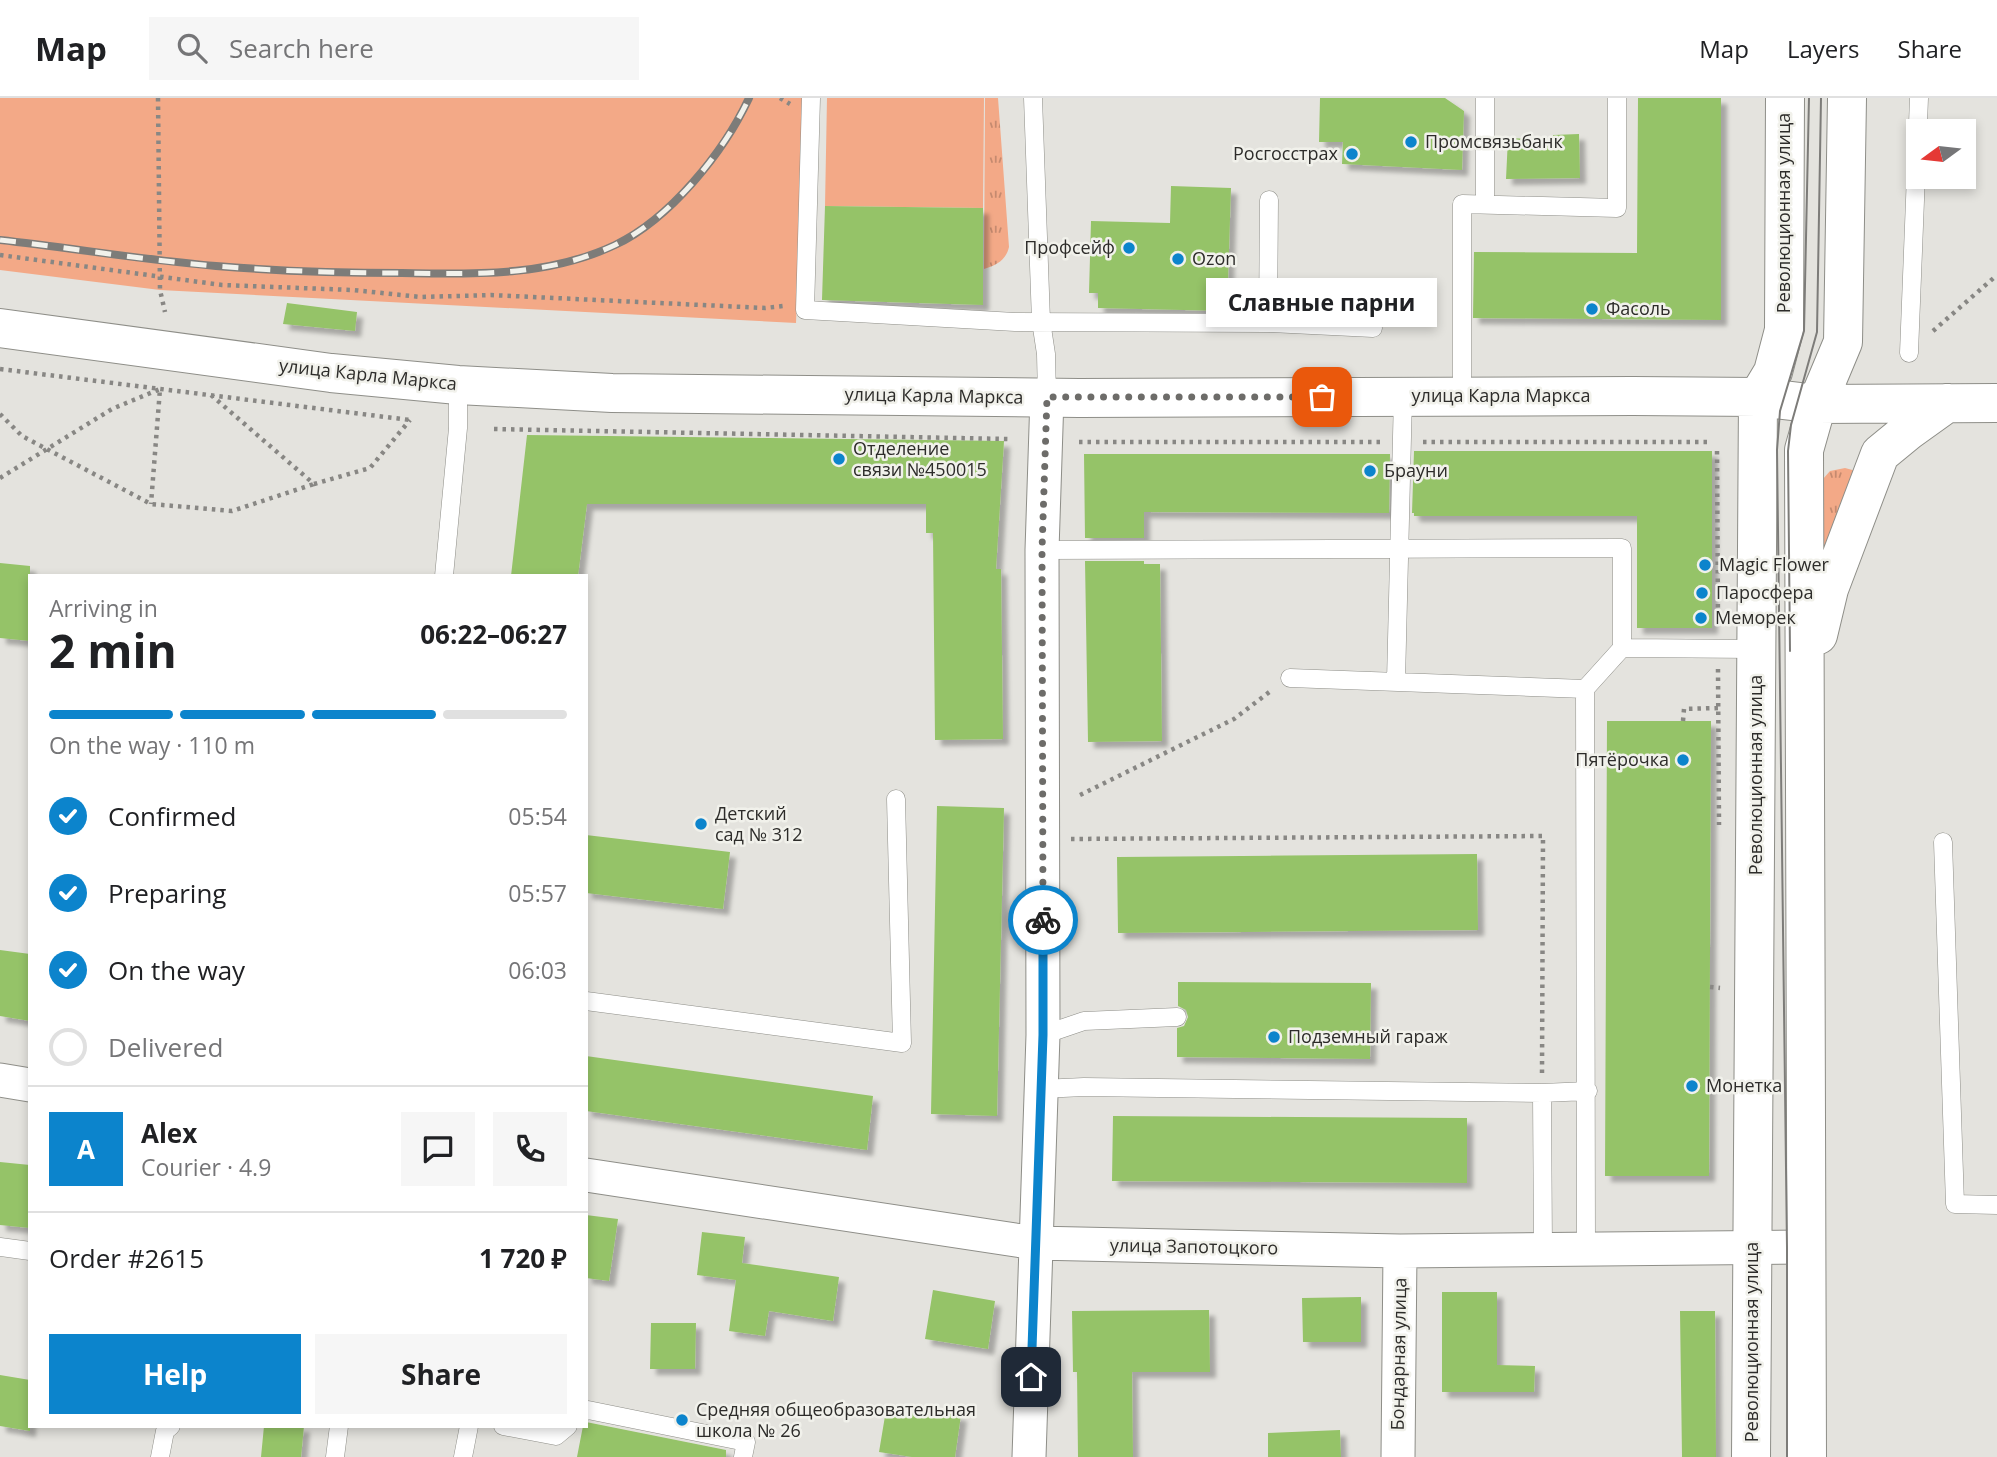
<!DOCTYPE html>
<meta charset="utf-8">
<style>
:root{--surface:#fff;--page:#f6f6f6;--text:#202124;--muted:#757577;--line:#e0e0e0;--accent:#0c84cc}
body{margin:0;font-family:"Open Sans",sans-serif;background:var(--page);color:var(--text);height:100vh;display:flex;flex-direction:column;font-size:26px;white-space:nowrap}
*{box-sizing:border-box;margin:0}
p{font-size:23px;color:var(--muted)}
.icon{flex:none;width:38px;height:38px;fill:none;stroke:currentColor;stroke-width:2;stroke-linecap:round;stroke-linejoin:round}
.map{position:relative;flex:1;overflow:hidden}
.details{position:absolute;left:28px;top:476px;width:560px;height:854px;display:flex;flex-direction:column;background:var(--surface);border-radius:0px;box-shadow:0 4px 10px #0003}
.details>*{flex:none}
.needle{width:46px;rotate:255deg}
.tools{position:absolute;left:1906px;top:21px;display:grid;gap:14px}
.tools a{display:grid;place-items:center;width:70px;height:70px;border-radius:0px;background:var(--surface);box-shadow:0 4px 10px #0003;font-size:35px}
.pin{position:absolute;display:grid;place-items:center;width:60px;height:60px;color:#fff;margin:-30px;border-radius:14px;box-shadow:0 4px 10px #0006}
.courier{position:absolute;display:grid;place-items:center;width:70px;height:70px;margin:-35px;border:5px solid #0c84cc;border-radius:50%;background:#fff;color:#222;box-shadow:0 2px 9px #0007}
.bubble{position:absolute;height:49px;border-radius:0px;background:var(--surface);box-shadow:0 4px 10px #0003;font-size:23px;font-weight:700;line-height:49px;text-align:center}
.overview em{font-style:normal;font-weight:700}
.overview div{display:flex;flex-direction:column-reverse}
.overview{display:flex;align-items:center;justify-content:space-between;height:119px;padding:0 21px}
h1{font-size:46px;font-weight:700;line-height:52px}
.bar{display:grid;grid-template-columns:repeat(4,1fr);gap:10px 7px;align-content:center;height:84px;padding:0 21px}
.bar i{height:9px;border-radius:5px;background:var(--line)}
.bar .selected{background:var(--accent)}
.bar p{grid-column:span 4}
.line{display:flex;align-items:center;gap:18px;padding:0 21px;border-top:2px solid var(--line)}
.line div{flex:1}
.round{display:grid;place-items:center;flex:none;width:74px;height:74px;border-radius:0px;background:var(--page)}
ol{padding:0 21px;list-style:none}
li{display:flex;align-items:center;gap:21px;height:77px}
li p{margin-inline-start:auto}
li .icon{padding:7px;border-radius:50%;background:var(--accent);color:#fff;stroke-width:4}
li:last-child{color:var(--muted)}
li i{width:38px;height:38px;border:4px solid var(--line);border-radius:50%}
.action{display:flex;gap:14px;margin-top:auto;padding:14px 21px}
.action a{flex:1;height:80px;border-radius:0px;background:var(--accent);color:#fff;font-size:28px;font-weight:700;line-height:80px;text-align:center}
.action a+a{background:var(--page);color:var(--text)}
header{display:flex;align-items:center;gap:42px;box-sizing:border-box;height:98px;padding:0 35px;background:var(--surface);border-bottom:2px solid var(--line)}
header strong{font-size:33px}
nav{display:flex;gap:38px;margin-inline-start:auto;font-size:24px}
.search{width:490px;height:63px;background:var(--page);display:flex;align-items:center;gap:18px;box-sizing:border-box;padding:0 24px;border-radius:0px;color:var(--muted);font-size:26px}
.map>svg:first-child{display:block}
.grass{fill:url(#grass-tufts)}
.park{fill:#f3a987}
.building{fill:#95c368;filter:url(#shadow)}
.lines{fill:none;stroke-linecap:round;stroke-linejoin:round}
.service-casing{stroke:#8e8e88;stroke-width:19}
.minor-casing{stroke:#8e8e88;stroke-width:35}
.tertiary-casing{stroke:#8e8e88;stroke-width:40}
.path{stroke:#888784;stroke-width:4.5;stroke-dasharray:3.5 5;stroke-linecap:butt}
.service{stroke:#fff;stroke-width:18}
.minor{stroke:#fff;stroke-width:33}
.tertiary{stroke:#fff;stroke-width:38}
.tram{stroke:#7d7c79;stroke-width:2}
.rail-casing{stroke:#7d7c79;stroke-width:8}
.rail{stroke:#f1f1eb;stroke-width:5;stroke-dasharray:16;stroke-linecap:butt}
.done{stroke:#6d6c69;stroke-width:7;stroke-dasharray:0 12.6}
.route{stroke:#0c84cc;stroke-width:9}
.poi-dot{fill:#0c84cc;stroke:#f1f1eb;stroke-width:2.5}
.labels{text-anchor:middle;stroke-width:5;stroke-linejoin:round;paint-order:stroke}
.poi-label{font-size:18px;fill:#2d2c2a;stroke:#f1f1eb;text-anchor:start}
.street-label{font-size:18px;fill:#2d2c2a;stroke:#f1f1eb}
</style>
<header>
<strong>Map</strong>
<div class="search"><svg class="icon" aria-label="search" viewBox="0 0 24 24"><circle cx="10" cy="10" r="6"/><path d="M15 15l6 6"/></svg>Search here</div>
<nav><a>Map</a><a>Layers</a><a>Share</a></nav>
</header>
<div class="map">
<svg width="1997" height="1359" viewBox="0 0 1997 1359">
<defs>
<pattern id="grass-tufts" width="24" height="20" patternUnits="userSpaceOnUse" patternTransform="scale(1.75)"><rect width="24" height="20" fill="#f3a987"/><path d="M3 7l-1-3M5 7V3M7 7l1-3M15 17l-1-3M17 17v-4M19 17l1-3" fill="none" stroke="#c58a6f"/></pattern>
<filter id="shadow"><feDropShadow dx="6" dy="6" stdDeviation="2" flood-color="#0004"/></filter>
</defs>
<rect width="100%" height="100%" fill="#e4e3de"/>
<path class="grass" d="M985 0H998L1009 149C1006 162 997 167 984 171Z
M1845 370 1860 374 1819 481 1816 389 1830 373Z"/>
<path class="park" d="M0 0H804L796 225 160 192 0 172Z
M827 0H984L983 110 825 108Z"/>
<path class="building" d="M1320 0H1445L1464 13 1462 72 1342 66 1343 44H1319Z
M1638 0H1721V222L1473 220 1474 154 1637 155Z
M1579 36 1580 80 1506 81 1508 40 1554 42 1553 37Z
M1171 88 1231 90 1227 213 1098 210V195H1089L1091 123 1170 125Z
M825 108 983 110V207L822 202Z
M287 205 357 214 355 233 283 226Z
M527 337 1004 343 996 471H1001L1003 641 935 642 933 435H926V406H587L578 478H511Z
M1414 353H1712V530H1637V418H1414V415H1412Z
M1084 356H1390L1389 415 1144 414V440H1085Z
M1085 463H1144V466H1160L1162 643 1088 644Z
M0 465 30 468V543L0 540Z
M1607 623H1711L1709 1078H1605Z
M937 708 1004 710 997 1018 931 1016Z
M586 737 730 754 723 811 586 795Z
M1477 756 1478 832 1118 835 1117 759Z
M0 852 30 856V923L0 918Z
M1178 884 1371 885 1370 961 1177 959V930L1184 928 1188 919 1186 912 1178 908Z
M586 958 873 998 867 1052 586 1013Z
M1113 1018 1467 1020V1085L1112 1083Z
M0 1064 30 1067V1130L0 1127Z
M586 1117 618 1121 609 1183 586 1180Z
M702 1134 745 1139 742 1165 839 1179 833 1223 769 1213 765 1238 729 1233 736 1182 697 1177Z
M933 1192 995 1203 988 1251 925 1241Z
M1442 1194H1497V1267L1535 1268 1534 1294H1442Z
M1361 1199V1244H1303L1302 1200Z
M1209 1212 1210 1274H1132L1133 1359H1078L1077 1274H1073L1072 1213Z
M1680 1213H1715L1716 1359H1682Z
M651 1225H696L695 1271H650Z
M0 1277 30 1282V1333L0 1328Z
M887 1306 961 1317 955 1359H912L879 1354Z
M586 1324 726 1352V1359H577L583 1328H586Z
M264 1328H304L301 1359H261Z
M1340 1332 1341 1359H1268V1335Z"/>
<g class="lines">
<defs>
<path id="service" d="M811 0 805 212 1015 224 1268 225 1373 230
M1033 0 1041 223 1046 256 1047 299
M1485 106V0
M1268 225 1269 102
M1909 255 1919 0
M1462 298V106L1617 110V0
M1042 452 1622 450V550L1756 551
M444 478 458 330V287
M1290 580 1585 591 1586 1151
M1396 583 1403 298
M1585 591 1622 550
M1943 744 1955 1106 1997 1107
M586 903 902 945 896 701
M1043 937 1084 923 1177 919
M1041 991 1084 989 1542 995
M0 1149 30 1153
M1543 1152 1542 995 1588 993
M586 1313 588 1312 746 1344 743 1359
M503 1328 556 1338 568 1328
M160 1359 165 1333 171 1328
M335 1359 339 1328
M463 1359 469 1328"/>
<path id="minor" d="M0 982 30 987
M586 1077 1035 1145 1400 1153 1806 1149
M1029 1359 1043 937 1042 452 1047 299
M1398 1359 1400 1153"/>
<path id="tertiary" d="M0 230 331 275 458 287 612 295 1079 300 1633 298 1758 299 1817 306 1997 305
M1818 537 1829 491 1880 356 1908 333 1947 305
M1751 1359 1758 299 1773 274 1784 232 1785 0
M1807 1359 1804 352 1817 306 1843 244 1847 0"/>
</defs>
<use href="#service" class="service-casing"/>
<use href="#minor" class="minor-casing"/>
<use href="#tertiary" class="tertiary-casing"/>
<path class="path" d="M158 0 160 192 165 214
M780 0 790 6
M0 157 222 187 353 192 421 199 491 197 765 210 783 208
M1933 233 1997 177
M0 271 410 322
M211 297 314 386 370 370 410 322
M0 316 22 338 151 406 232 413 314 386
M494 331 1009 341
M1079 344H1382
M1423 344H1711
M1717 353 1718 531
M0 380 112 311 160 291 151 406
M1718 571 1719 727
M1683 623 1684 611 1719 610
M1080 697 1234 621 1272 592
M1071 741 1543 738 1542 975
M1710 889 1720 890"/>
<use href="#service" class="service"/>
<use href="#minor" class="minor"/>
<use href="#tertiary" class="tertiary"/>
<path class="tram" d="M1790 553 1788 353 1791 327 1817 234 1821 0
M1787 1359V1149L1777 352 1780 313 1804 233 1809 0"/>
<defs>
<path id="rail" d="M0 142C72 150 144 162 216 168 278 173 340 175 402 175 475 176 547 179 615 147 670 121 724 54 749 0"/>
</defs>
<use href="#rail" class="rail-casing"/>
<use href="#rail" class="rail"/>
</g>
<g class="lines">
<path class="done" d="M1043 822 1042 452 1047 299H1322"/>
<path class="route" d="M1031 1279 1043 937V822"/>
</g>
<g class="poi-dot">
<circle cx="1411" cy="44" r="7"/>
<circle cx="1352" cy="56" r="7"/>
<circle cx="1129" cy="150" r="7"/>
<circle cx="1178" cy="161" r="7"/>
<circle cx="1592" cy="211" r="7"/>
<circle cx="839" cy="361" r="7"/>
<circle cx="1370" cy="373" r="7"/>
<circle cx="1705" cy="467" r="7"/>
<circle cx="1702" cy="495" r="7"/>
<circle cx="1701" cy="520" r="7"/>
<circle cx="1683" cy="662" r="7"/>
<circle cx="701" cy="726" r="7"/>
<circle cx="1274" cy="939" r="7"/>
<circle cx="1692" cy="988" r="7"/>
<circle cx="682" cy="1322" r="7"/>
</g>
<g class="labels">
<g class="poi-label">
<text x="1425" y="50">Промсвязьбанк</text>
<text x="1338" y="62" text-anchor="end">Росгосстрах</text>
<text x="1115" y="156" text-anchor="end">Профсейф</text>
<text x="1192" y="167">Ozon</text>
<text x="1606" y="217">Фасоль</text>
<text x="853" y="357">Отделение<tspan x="853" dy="21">связи №450015</tspan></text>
<text x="1384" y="379">Брауни</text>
<text x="1719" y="473">Magic Flower</text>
<text x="1716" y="501">Паросфера</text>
<text x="1715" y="526">Меморек</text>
<text x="1669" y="668" text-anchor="end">Пятёрочка</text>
<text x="715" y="722">Детский<tspan x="715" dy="21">сад № 312</tspan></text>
<text x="1288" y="945">Подземный гараж</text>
<text x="1706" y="994">Монетка</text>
<text x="696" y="1318">Средняя общеобразовательная<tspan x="696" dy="21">школа № 26</tspan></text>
</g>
<g class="street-label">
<text transform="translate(1784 115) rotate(-90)" y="6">Революционная улица</text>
<text transform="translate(368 277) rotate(6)" y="6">улица Карла Маркса</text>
<text transform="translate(934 298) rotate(1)" y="6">улица Карла Маркса</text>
<text x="1501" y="304">улица Карла Маркса</text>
<text transform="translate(1756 677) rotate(-90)" y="6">Революционная улица</text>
<text transform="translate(1194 1149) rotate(1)" y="6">улица Запотоцкого</text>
<text transform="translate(1752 1244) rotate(-90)" y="6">Революционная улица</text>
<text transform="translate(1399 1256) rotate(-89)" y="6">Бондарная улица</text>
</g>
</g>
</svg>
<div class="tools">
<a><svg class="needle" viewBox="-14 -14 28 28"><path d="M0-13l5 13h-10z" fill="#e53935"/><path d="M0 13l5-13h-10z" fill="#757577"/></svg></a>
</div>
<div class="pin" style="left:1322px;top:299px;background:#ea580c"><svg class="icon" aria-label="bag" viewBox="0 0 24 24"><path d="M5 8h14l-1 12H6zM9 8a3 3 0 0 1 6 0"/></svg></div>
<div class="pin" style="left:1031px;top:1279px;background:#1f2937"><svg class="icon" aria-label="home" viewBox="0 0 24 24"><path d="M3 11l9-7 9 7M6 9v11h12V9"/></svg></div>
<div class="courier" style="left:1043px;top:822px"><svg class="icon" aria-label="bike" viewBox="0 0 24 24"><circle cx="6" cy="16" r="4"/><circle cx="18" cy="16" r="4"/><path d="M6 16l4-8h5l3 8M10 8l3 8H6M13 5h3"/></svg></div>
<div class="bubble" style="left:1206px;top:180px;width:231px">Славные парни</div>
<section class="details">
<div class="overview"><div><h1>2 min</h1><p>Arriving in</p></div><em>06:22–06:27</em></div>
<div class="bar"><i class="selected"></i><i class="selected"></i><i class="selected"></i><i></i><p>On the way · 110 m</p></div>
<ol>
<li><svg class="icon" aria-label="check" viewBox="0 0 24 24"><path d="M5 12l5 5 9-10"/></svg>Confirmed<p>05:54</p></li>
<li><svg class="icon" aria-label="check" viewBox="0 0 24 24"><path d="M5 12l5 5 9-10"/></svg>Preparing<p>05:57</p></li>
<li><svg class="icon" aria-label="check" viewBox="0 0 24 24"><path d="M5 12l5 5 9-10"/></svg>On the way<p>06:03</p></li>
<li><i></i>Delivered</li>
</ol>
<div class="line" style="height:126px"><b class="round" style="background:var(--accent);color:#fff">A</b><div><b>Alex</b><p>Courier · 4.9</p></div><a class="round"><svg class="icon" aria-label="chat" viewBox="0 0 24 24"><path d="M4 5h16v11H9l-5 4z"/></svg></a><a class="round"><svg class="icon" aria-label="phone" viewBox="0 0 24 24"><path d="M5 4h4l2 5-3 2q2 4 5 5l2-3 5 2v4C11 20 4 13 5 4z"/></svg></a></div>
<div class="line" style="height:91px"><div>Order #2615</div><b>1 720 ₽</b></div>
<div class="action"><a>Help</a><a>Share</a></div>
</section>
</div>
